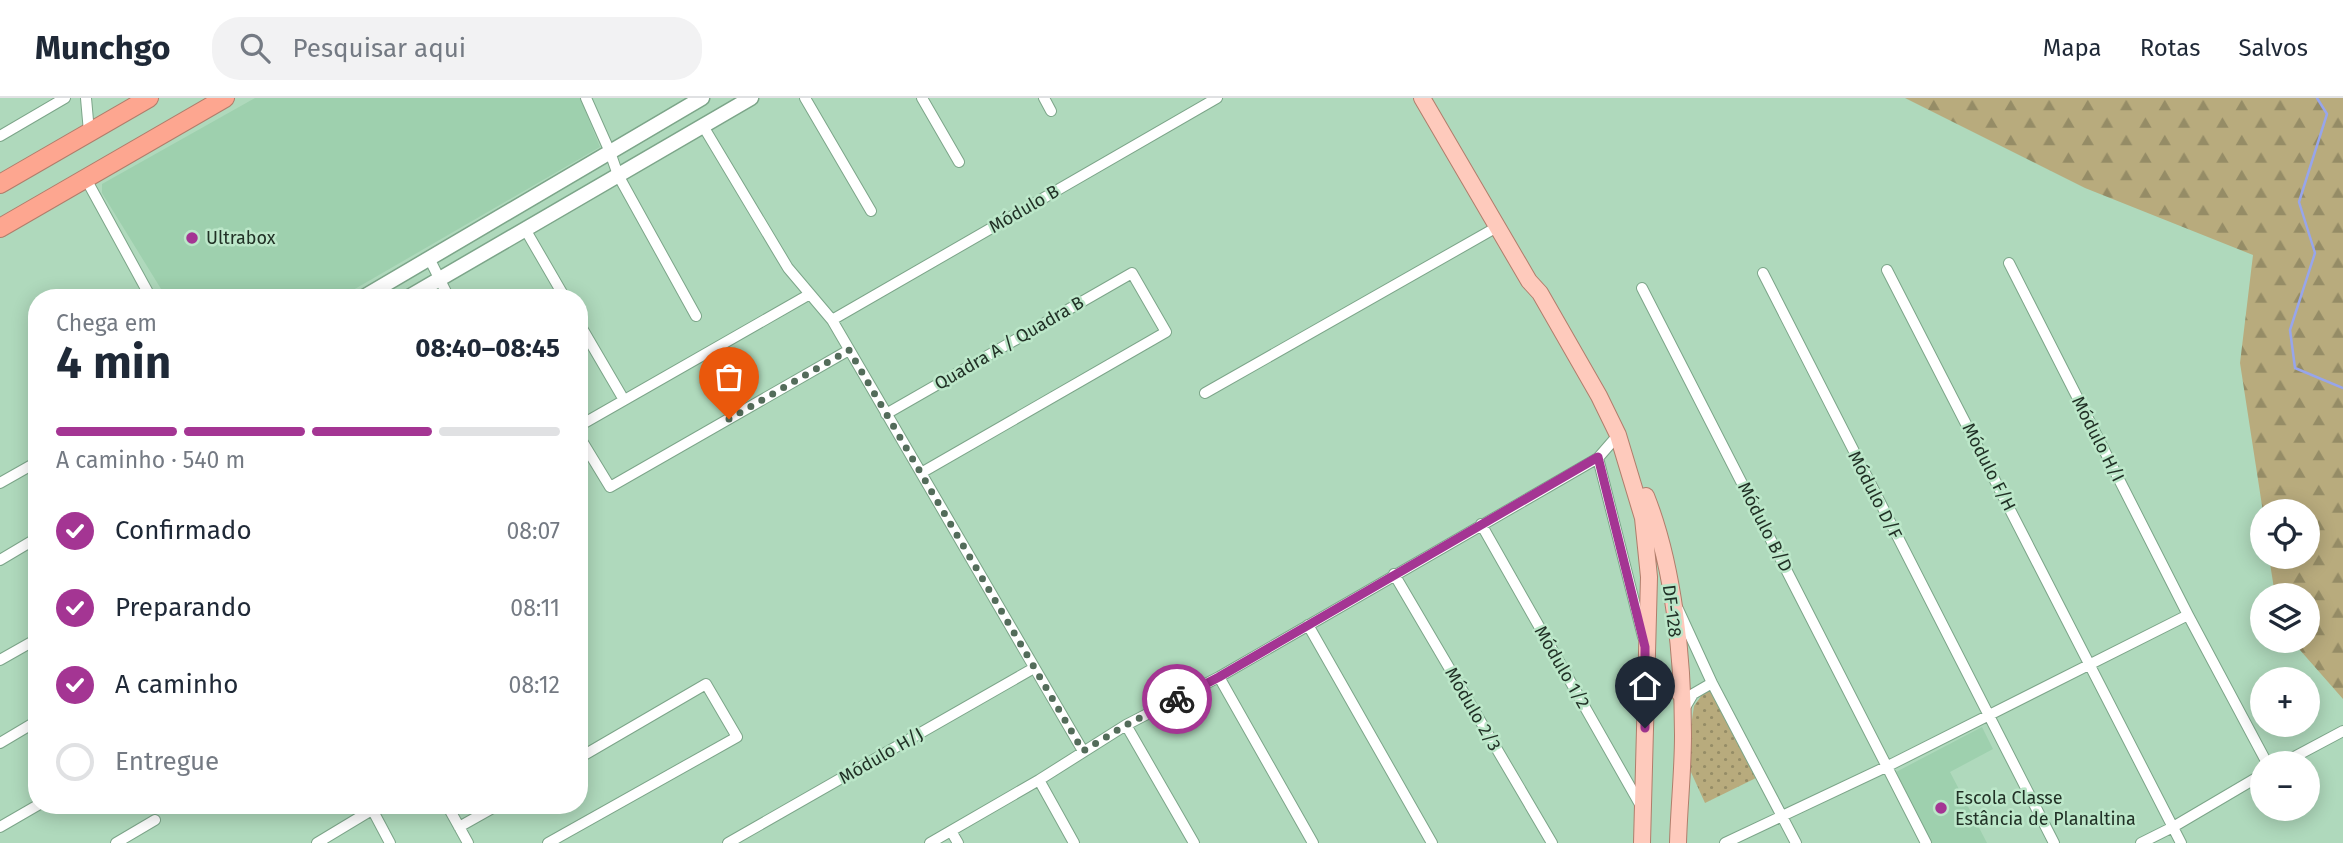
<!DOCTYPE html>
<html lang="pt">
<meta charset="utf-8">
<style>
:root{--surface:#fff;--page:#f2f2f3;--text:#1f2937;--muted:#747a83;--line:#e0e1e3;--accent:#a43593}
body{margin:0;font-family:"Fira Sans",sans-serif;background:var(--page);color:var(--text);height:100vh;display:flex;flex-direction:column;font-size:26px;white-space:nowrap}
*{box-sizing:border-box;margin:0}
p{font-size:23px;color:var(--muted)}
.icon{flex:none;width:38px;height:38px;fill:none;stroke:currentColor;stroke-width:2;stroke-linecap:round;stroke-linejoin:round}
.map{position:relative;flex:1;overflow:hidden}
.panel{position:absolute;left:28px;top:191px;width:560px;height:525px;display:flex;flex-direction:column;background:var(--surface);border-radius:28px;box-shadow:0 4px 18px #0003}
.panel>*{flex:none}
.tools{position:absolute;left:2250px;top:401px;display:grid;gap:14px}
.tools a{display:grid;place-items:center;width:70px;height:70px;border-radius:50%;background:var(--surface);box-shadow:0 4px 18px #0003;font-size:35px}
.pin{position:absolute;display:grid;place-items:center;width:60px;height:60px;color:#fff;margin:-72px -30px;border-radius:50% 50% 50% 0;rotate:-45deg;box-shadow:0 0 7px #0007}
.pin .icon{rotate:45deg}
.courier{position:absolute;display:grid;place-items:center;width:70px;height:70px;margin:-35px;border:5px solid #a43593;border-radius:50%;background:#fff;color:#222;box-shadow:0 2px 9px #0007}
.summary em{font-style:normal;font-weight:700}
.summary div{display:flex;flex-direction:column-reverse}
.summary{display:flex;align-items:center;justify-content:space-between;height:119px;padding:0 28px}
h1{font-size:46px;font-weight:700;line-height:52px}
.bar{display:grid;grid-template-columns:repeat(4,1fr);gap:10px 7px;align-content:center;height:84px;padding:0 28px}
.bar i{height:9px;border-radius:5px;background:var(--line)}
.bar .active{background:var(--accent)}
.bar p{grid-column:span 4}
ol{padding:0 28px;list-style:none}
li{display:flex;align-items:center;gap:21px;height:77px}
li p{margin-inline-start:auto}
li .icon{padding:7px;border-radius:50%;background:var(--accent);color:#fff;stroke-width:4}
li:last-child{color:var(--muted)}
li i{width:38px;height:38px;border:4px solid var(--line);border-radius:50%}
header{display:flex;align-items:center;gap:42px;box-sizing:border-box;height:98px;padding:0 35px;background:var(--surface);border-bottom:2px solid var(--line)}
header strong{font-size:33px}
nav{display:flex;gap:38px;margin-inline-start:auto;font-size:24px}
.search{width:490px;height:63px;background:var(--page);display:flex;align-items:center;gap:18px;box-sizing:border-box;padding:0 24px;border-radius:28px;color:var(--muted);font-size:26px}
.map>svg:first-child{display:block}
.built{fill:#9ed0ae}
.forest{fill:url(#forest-firs)}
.park{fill:url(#park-dots)}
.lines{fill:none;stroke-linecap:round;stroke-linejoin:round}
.stream{stroke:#97a5eb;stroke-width:2.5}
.street-casing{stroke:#7ca589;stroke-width:12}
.secondary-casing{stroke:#7ca589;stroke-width:17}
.primary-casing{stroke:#b07d6b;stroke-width:18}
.highway-casing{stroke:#b07d6b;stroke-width:20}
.street{stroke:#fff;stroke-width:10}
.secondary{stroke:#fff;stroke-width:14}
.primary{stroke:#fecabc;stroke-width:16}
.highway{stroke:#fda690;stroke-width:18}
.done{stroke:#536c5a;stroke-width:7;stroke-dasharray:0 12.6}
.route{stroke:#a43593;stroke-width:9}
.poi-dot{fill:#a43593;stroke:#bce7c9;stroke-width:2.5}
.labels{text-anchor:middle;stroke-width:5;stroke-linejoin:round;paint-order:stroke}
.street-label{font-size:18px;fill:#213126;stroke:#bce7c9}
.poi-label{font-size:18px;fill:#213126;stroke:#bce7c9;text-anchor:start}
</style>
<header>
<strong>Munchgo</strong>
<div class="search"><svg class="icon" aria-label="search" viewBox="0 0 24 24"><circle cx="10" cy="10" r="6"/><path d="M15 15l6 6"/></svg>Pesquisar aqui</div>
<nav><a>Mapa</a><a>Rotas</a><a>Salvos</a></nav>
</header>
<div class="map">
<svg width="2343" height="745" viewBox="0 0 2343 745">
<defs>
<pattern id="forest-firs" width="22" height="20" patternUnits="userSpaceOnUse" patternTransform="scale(1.75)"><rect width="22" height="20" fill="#b8ab7d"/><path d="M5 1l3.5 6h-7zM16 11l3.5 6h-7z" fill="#958c66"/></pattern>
<pattern id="park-dots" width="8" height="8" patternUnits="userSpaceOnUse" patternTransform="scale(1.75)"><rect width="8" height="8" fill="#b8ab7d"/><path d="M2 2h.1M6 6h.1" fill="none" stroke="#958c66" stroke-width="1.8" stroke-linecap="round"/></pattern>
</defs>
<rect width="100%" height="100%" fill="#afd9bc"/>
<path class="built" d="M255 0H580L600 49 341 199H166L102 95V86Z
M1982 629 1993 651 1950 674 1987 745H1932L1896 674Z"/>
<path class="forest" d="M1905 0H2343V601L2292 543 2308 542V497H2275L2269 459 2308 458V413L2263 414 2240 265 2253 157 2085 90Z"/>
<path class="park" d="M1711 593 1714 594 1756 680 1705 705 1690 672V635L1694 608 1704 594Z"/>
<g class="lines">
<path class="stream" d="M2317 0 2327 16 2299 104 2315 155 2290 232 2295 270 2343 290"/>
<defs>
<path id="street" d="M86 0 89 34
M586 0 610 54 618 77 696 218
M805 0 871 113
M922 0 959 64
M1044 0 1051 13
M703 28 788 170 832 222 1083 653
M0 38 65 0
M86 81 151 200
M525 131 565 200
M429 160 449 200
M2009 165 2188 517 2267 665
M1887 172 2181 745
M1763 175 2054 745
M1642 190 1926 745
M832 222 1217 0
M579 225 624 302
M1205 295 1497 129
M886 316 1132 175 1166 234 921 375
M579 328 810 196
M579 338 610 389 849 252
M1598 360 1643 539
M0 385 37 364
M1481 426 1641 708
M0 462 37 440
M1394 476 1552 745
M1678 511 1712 585 1796 745
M1308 527 1432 745
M0 562 37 541
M1219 579 1313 745
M1683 613 1693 596 1712 585
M1126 627 1194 745
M0 645 37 623
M2283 665 2343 633
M1039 682 1074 745
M447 707 468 745
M373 713 390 745
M0 729 38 707
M459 729 498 707
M951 733 958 745
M116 745 155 722
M317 745 380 707
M548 745 737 639 706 586 579 660
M728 745 1034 570
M930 745 1039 682 1126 627 1219 579 1598 360 1618 337
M1725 745 1888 668 2188 517
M2141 745 2173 729 2263 676"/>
<path id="secondary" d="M362 200 702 0
M407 200 751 0"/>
<path id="primary" d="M1422 0 1529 183 1540 195 1599 298 1618 337 1643 420 1649 479 1642 745
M1646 398C1674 468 1683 562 1683 637 1683 673 1679 709 1678 745
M1646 602C1656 581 1668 580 1682 598"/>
<path id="highway" d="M0 86 149 0
M0 130 225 0"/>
</defs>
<use href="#street" class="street-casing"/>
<use href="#secondary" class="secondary-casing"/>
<use href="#primary" class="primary-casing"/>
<use href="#highway" class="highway-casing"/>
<use href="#street" class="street"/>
<use href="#secondary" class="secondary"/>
<use href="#primary" class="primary"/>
<use href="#highway" class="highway"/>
</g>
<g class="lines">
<path class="done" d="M729 321 849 252 1083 653 1126 627 1177 601"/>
<path class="route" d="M1177 601 1219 579 1598 359 1645 549V630"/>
</g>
<g class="poi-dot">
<circle cx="192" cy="140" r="7"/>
<circle cx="1941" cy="710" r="7"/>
</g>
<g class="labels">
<g class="street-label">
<text transform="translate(1024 111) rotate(-30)" y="6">Módulo B</text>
<text transform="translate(1009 245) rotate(-30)" y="6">Quadra A / Quadra B</text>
<text transform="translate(2098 341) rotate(63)" y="6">Módulo H/I</text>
<text transform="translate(1989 369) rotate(63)" y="6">Módulo F/H</text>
<text transform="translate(1875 397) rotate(63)" y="6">Módulo D/F</text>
<text transform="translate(1765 429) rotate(63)" y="6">Módulo B/D</text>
<text transform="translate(1672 513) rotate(83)" y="6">DF-128</text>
<text transform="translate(1562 569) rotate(60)" y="6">Módulo 1/2</text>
<text transform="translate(1473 611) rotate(60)" y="6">Módulo 2/3</text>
<text transform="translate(881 658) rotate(-30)" y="6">Módulo H/J</text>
</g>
<g class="poi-label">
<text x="206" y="146">Ultrabox</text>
<text x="1955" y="706">Escola Classe<tspan x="1955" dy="21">Estância de Planaltina</tspan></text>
</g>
</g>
</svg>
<div class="tools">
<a><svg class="icon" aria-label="locate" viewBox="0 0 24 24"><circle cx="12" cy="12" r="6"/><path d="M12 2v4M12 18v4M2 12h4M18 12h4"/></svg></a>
<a><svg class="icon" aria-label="layers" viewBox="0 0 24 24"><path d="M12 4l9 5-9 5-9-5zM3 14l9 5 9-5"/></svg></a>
<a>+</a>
<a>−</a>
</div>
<div class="pin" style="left:729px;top:321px;background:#ea580c"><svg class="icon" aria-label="bag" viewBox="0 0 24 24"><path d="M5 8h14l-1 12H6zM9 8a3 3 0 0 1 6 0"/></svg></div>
<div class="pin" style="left:1645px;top:630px;background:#1f2937"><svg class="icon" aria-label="home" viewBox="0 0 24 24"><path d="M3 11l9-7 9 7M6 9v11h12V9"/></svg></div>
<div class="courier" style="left:1177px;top:601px"><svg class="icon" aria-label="bike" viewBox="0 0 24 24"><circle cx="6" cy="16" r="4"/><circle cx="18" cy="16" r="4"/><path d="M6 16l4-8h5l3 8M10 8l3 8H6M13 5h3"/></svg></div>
<section class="panel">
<div class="summary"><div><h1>4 min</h1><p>Chega em</p></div><em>08:40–08:45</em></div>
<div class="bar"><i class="active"></i><i class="active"></i><i class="active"></i><i></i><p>A caminho · 540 m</p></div>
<ol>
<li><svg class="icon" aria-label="check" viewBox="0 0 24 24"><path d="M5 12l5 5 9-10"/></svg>Confirmado<p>08:07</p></li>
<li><svg class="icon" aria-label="check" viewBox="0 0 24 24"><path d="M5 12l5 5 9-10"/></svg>Preparando<p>08:11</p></li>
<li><svg class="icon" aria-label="check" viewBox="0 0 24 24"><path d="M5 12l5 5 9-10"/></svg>A caminho<p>08:12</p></li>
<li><i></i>Entregue</li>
</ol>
</section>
</div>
